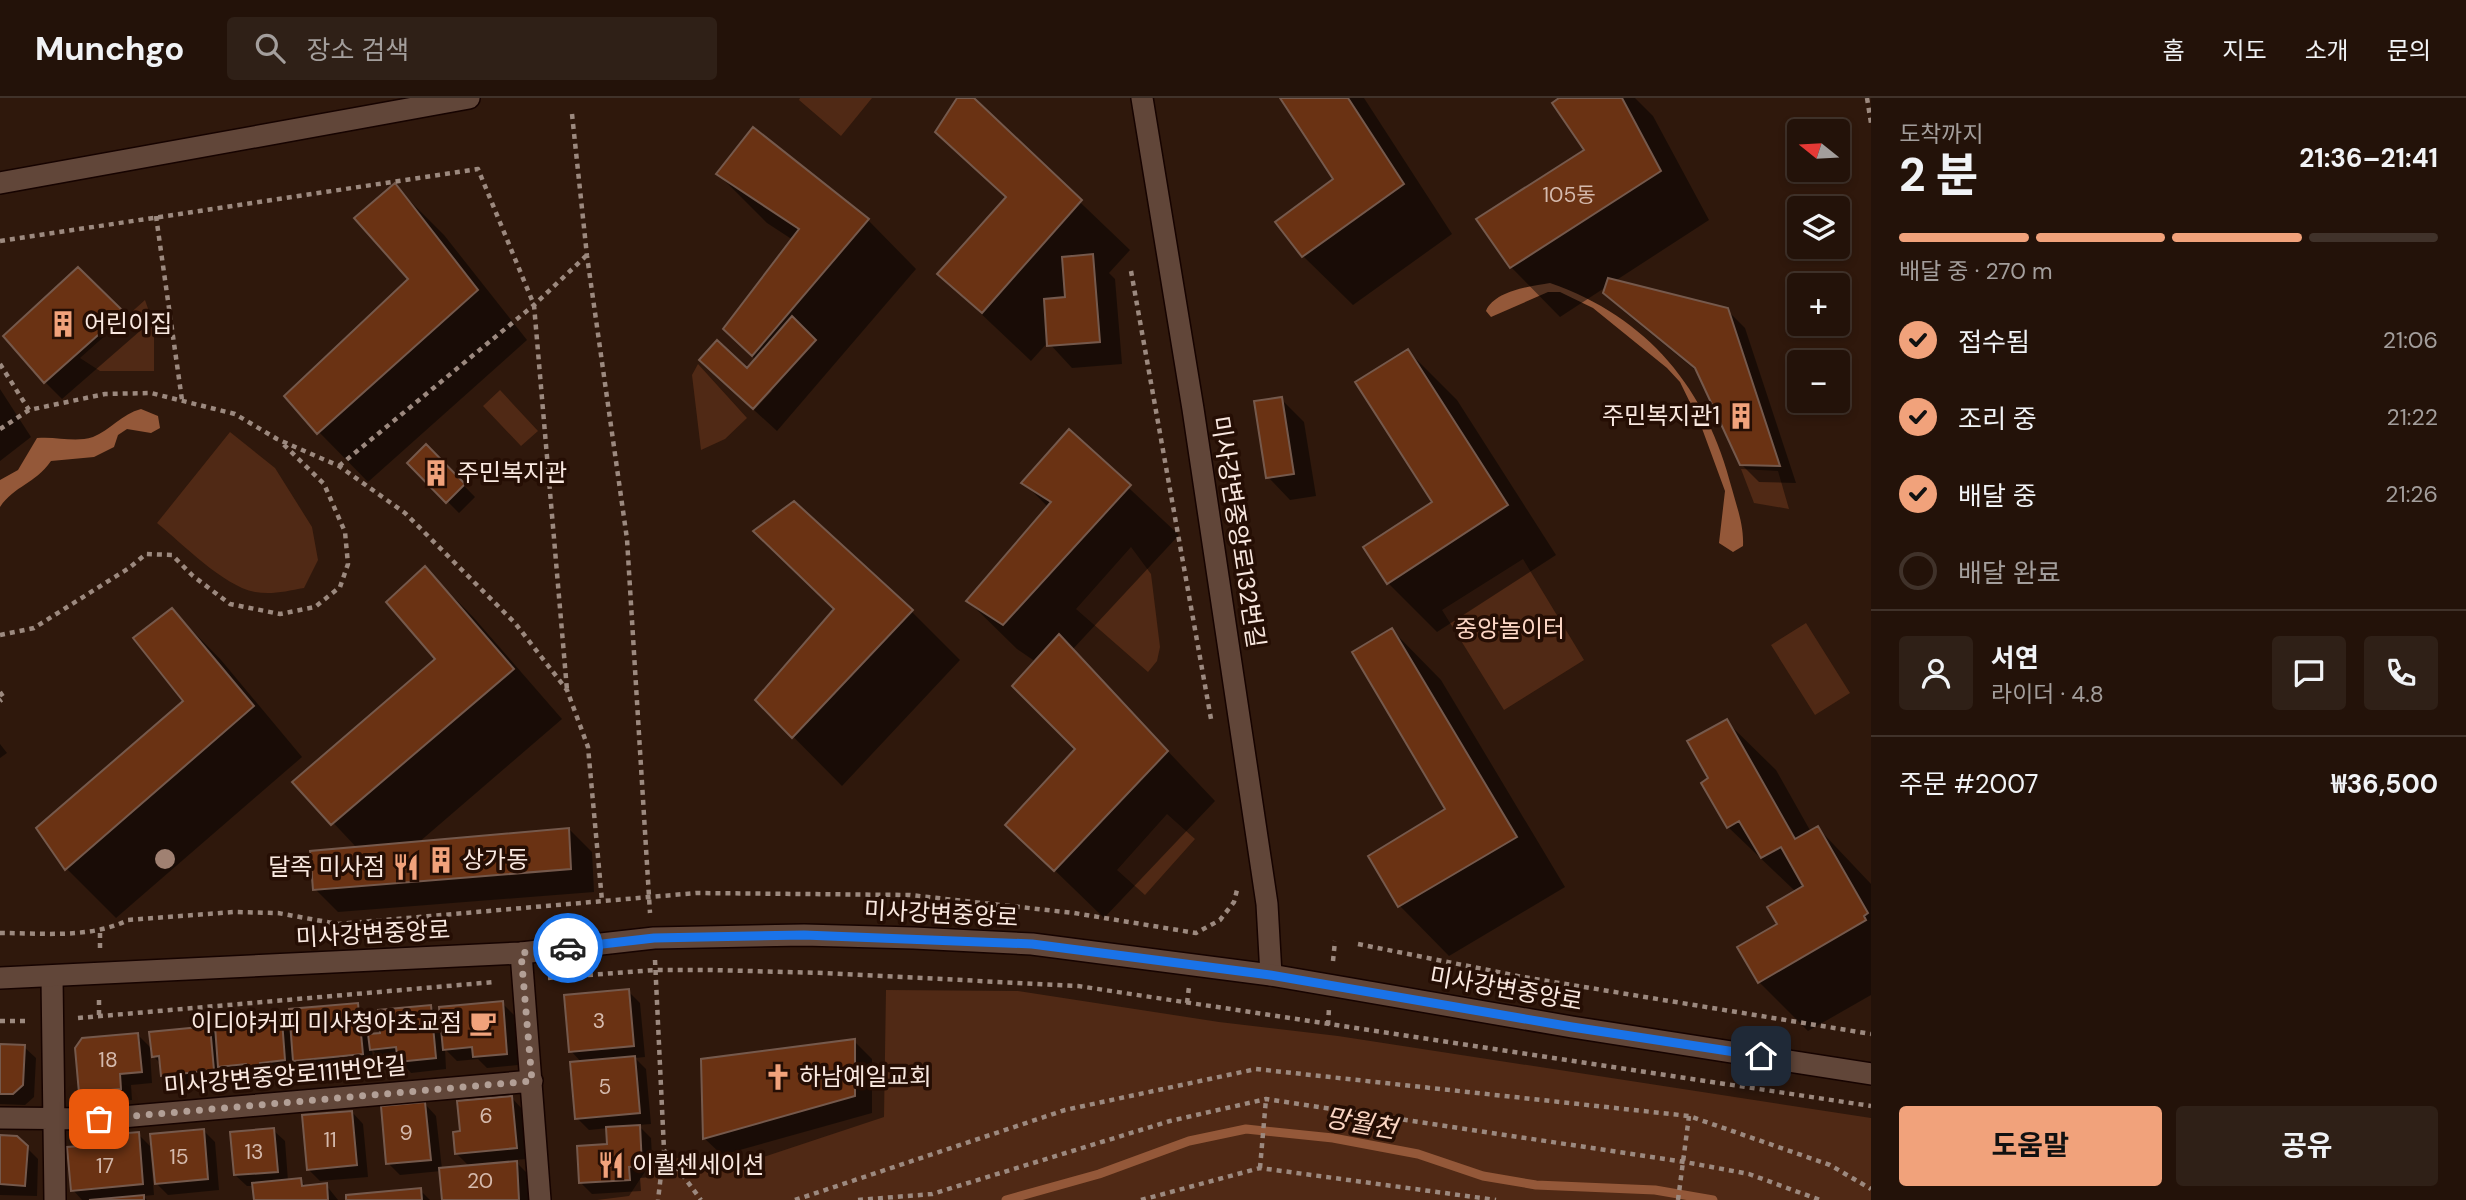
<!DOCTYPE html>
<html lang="ko">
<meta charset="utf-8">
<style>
:root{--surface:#231209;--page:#2f2017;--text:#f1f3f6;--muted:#a39e9c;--line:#40322a;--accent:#f1a27b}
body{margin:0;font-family:"DM Sans","Noto Sans KR",sans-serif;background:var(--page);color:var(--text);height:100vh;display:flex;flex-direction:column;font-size:26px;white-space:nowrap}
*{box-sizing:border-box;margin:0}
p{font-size:23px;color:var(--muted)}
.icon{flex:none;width:38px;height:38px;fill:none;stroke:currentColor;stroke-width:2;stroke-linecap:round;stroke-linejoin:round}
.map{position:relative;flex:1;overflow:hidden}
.drawer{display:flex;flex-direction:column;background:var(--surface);width:595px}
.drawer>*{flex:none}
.needle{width:46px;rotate:288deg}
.controls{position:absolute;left:1787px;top:21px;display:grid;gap:14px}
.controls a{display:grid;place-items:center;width:63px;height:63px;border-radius:7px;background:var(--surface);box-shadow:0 4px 10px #0003,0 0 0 2px var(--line);font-size:35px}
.pin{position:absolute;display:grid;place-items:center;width:60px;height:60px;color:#fff;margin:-30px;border-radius:14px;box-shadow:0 4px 10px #0006}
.courier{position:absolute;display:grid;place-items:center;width:70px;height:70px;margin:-35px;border:5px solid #1a73e8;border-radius:50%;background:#fff;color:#222;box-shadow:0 2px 9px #0007}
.overview em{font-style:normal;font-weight:700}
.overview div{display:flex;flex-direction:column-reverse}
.overview{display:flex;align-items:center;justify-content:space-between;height:119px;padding:0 28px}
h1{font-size:46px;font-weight:700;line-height:52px}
.bar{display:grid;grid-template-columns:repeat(4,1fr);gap:10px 7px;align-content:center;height:84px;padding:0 28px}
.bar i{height:9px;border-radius:5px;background:var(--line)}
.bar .current{background:var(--accent)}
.bar p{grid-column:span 4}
.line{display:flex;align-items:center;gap:18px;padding:0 28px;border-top:2px solid var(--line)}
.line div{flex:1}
.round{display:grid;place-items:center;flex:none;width:74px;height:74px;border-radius:7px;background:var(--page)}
ol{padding:0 28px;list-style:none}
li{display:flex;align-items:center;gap:21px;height:77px}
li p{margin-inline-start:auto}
li .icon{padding:7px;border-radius:50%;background:var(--accent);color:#111;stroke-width:4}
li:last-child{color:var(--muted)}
li i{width:38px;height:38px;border:4px solid var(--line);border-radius:50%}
.cta{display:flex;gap:14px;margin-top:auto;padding:14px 28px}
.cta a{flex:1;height:80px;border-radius:7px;background:var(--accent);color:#111;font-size:28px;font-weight:700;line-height:80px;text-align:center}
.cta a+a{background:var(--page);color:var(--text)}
header{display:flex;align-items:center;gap:42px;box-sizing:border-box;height:98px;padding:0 35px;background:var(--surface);border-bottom:2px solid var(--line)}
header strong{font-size:33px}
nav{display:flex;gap:38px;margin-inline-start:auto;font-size:24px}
.search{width:490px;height:63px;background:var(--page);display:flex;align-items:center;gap:18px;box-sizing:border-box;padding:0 24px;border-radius:7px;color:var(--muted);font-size:26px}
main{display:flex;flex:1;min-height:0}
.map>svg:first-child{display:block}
.green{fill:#502915}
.water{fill:#945839}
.shadow{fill:#0007}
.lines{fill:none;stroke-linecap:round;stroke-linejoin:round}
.stream{stroke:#945839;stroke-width:9}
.building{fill:#6a3213;stroke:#75594c;stroke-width:2}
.minor-casing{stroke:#160300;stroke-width:24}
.tertiary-casing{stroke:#160300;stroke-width:24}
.path{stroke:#9c897f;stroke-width:4.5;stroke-dasharray:5 5;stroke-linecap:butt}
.minor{stroke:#614639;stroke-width:21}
.tertiary{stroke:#614639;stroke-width:21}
.tree{fill:#a08172}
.done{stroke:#b29f96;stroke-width:7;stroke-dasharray:0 12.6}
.route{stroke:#1a73e8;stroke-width:9}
.labels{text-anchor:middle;stroke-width:7;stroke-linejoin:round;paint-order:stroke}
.number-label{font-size:21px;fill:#d5baad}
.poi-label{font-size:24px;fill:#f9e8e0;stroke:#250e04;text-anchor:start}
.street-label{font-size:24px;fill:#f9e8e0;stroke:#250e04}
.park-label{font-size:24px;fill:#fdd7c6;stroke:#250e04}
.water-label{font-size:26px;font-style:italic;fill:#fbd6c4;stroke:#250e04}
</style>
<header>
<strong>Munchgo</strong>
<div class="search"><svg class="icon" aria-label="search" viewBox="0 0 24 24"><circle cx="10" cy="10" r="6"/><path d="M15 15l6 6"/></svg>장소 검색</div>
<nav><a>홈</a><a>지도</a><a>소개</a><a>문의</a></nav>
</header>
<main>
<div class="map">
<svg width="1871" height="1102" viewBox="0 0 1871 1102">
<rect width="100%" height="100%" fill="#2f180c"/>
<path class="green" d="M800 0H872L841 38 799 2Z
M145 202 154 228V273H100L80 260Z
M698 266 747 320 725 341 701 352 692 277Z
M500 292 538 333 521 348 483 308Z
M230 334 275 370 312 429 318 462 304 490C287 493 272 497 255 494 223 488 182 445 157 425Z
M1741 371 1778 373 1789 411 1754 405Z
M1131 449 1151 476 1160 549 1157 563 1148 574 1076 511Z
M1523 461 1584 562 1504 612 1442 512Z
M1806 525 1850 595 1815 617 1771 547Z
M1167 716 1195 741 1145 797 1117 772Z
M886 892 1018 893 1219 924 1338 938 1871 1020V1102H597L629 1098 648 1069 684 1058 712 1076 884 1019Z"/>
<path class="water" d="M1550 185C1648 219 1707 291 1732 391 1737 410 1744 427 1743 448L1733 454 1719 445 1725 393 1700 325 1680 284 1667 270 1593 210 1560 194H1548L1491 219 1486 213C1494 193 1531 188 1550 185Z
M141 311 158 318 160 330 151 335 127 331 118 337 114 349 94 359 51 363C34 387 15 387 0 409V382L18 372 37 340C57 338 74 345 93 339 110 332 122 316 141 311Z"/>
<path class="shadow" d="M959 0H971L1130 152 1109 175 1115 181 1122 266 1072 270 1048 244 1031 263 939 176 1007 101 937 33Z
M1282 0H1364L1452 136 1353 207 1303 158 1335 81Z
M1562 0H1635L1653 18 1709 122 1615 183 1727 212 1745 230 1796 385 1759 384 1741 366 1699 275 1622 212 1605 194 1606 189 1560 219 1511 169 1479 121 1587 53Z
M718 76 868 122 916 171 777 333 754 312 772 293 747 272 756 262 725 231 793 142 767 125Z
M395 88 444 137 527 242 368 384 319 334 411 182Z
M78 172 140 233 62 301 45 284Z
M1408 253 1457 302 1556 457 1437 534 1388 485 1435 404Z
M0 291 31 339 0 363Z
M1281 301 1304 324 1316 398 1290 402 1268 379Z
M1069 334 1179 437 1072 552 1215 703 1104 820 1008 727 1077 651 1036 564 1017 551 968 503 1048 409 1024 385Z
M426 349 475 399 459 415 409 365Z
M425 470 474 520 562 621 418 745 569 731 592 754 594 794 338 814 315 791 357 750 295 684 438 561Z
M172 512 221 562 302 659 116 820 66 770 185 603Z
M911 513 960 562 842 688 757 602Z
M1392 532 1441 582 1565 789 1449 858 1400 808 1370 758 1448 712Z
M1726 623 1776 672 1811 734 1818 730 1871 786V897L1808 933 1759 884 1780 827 1796 794 1728 729 1711 681Z
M0 646 7 655 0 660Z
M628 893 640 905 645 959 635 960 646 971 651 1026 638 1027 651 1040 653 1079 640 1080 641 1093 592 1096 581 1085 609 1048 608 1030 589 1032 577 1020 582 965 571 953Z
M502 905 514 917 518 967 487 970 478 961 457 963 445 951 446 971 411 975 399 961 383 962 372 952 374 968 306 973 295 962 296 974 271 976 272 981 260 982 256 977 232 980 224 972 225 984 174 988 162 977 161 966 150 955 152 985 131 987 132 1002 92 1006 81 994 138 937 153 952 210 930 217 938 281 924 292 935 358 907 369 919 371 937 382 936 431 909 442 920Z
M854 943 872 961V1015L722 1057 704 1040Z
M0 948 24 949 36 960 34 999 25 1007 0 1006Z
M512 1000 523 1012 527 1061 514 1062 528 1076 529 1102H444L441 1073 400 1077 388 1065 425 1006 436 1018 442 1071 470 1069 456 1055 462 1035Z
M352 1014 363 1026 368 1079 320 1083 308 1071Z
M203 1032 215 1044 219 1092 168 1097 156 1085Z
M273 1032 285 1043 288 1083 300 1082 307 1089 326 1087 338 1102H255L254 1088H247L235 1077Z
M138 1036 150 1048 154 1097 143 1098 147 1102H82L73 1092Z
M0 1039 17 1040 38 1061 37 1098 0 1097Z
M420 1092 430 1102H348Z"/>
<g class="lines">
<path class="stream" d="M1006 1102 1099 1076 1189 1043 1246 1031 1333 1040 1418 1056 1483 1078 1536 1087 1655 1092 1713 1102"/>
</g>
<path class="building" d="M957 0H974L1082 102 982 215 937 176 1006 99 935 34Z
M1280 0H1348L1404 86 1302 159 1275 124 1333 81Z
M1559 0H1622L1661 73 1510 170 1476 121 1584 52 1552 5Z
M753 29 869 121 752 258 723 231 799 131 716 76Z
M395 85 478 192 317 336 284 298 408 181 354 120Z
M1093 156 1100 244 1047 248 1044 201 1065 199 1062 159Z
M78 169 124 214 44 285 3 238Z
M1608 180 1728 210 1780 368 1740 367 1695 270 1603 195Z
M792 218 816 242 753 311 699 262 717 242 747 270Z
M1408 251 1508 407 1387 486 1363 449 1432 404 1355 284Z
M1282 299 1294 376 1266 380 1254 303Z
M1069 331 1131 387 1003 527 966 503 1051 404 1021 385Z
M426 346 465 386 446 405 407 365Z
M794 403 913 512 792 640 755 602 834 511 753 433Z
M425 468 514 571 331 727 292 684 435 561 386 504Z
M172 510 254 608 65 772 36 730 183 603 133 540Z
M1392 530 1517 739 1398 809 1368 758 1445 711 1352 554Z
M1059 536 1168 653 1054 773 1005 727 1075 651 1012 588Z
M1727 621 1795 741 1818 728 1868 815 1864 818 1866 822 1758 885 1737 849 1777 826 1767 809 1803 788 1781 749 1761 760 1739 723 1727 730 1701 685 1708 680 1687 643Z
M569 730 571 771 313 792 310 753Z
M629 891 634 948 569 954 564 897Z
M503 903 507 956 473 959 472 949 443 952 439 909Z
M358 905 363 956 293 963 289 911Z
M431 907 436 960 398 964 396 949 370 952 368 936 380 935 378 912Z
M282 922 285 962 260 965 261 970 247 971 246 966 218 969 215 928Z
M210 928 214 972 161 978 159 958 152 959 149 934Z
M138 935 142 974 120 976 121 991 79 995 75 950 82 940Z
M855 941V998L703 1041 701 961Z
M0 946 25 947 23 987 13 996H0Z
M635 958 640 1015 575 1021 570 964Z
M512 998 517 1050 455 1056 453 1034 460 1033 457 1003Z
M425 1004 431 1062 386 1066 381 1008Z
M352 1013 357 1067 307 1072 302 1017Z
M640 1027 642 1068 629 1069 630 1082 579 1085 577 1048 607 1046 606 1029Z
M274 1030 278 1074 234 1077 230 1034Z
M204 1031 208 1081 155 1086 150 1036Z
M139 1034 143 1086 71 1093 67 1049 81 1048V1039Z
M0 1037 17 1038 28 1048 25 1088 0 1086Z
M517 1063 519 1102H442L439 1070Z
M301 1080 302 1088 327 1085 328 1102H254L252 1085Z
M421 1090 422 1102H346V1097Z
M144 1097V1102H89Z"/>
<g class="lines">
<defs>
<path id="minor" d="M1142 0 1193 311 1267 806 1271 877
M0 85 469 0
M521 855 540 1102
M52 880 55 1102
M0 1020 99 1021 532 983"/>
<path id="tertiary" d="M0 880 521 855 654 840 804 837 914 840 1032 846 1271 877 1572 929 1871 976"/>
</defs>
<use href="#minor" class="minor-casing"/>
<use href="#tertiary" class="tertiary-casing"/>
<path class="path" d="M1867 0 1871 25
M572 16 587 158 627 441 650 815
M156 118 182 302
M0 143 478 71 534 207 567 592
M1131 173 1211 621
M0 266 29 312
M0 331 29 312 105 296 151 295 235 316 277 341 339 368 405 415 515 525 567 592 588 649 602 803
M339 368 534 207 586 158
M0 537 34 530 129 470 146 456 172 457 193 478 230 506 280 516 315 509 340 489 348 466 345 434 324 386 281 344
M0 594 4 600 0 603
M0 835C41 835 90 841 128 822L233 814 278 815 338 826 696 795 910 797 1074 815 1196 835 1220 822 1234 804 1238 788
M1358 846 1523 879 1871 936
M100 850V831
M655 862 664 1052 658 1102
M1333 863 1335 843
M548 880 656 872H711L823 875 1078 888 1871 1008
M1187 905 1189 889
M99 917V901
M78 920 494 884
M0 923H27
M1328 927 1329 910
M664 1052 701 1102
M1260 1070 1266 1001
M795 1102 1065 1012 1256 971 1689 1018 1830 1067 1871 1091
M858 1102 932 1096 1170 1023 1266 1001 1685 1064 1749 1076 1820 1102
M1141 1102 1260 1070 1496 1102
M1678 1102 1689 1018"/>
<use href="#minor" class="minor"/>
<use href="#tertiary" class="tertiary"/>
</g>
<circle class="tree" cx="165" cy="761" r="10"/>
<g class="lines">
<path class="done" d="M99 1021 532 983 521 855 568 850"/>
<path class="route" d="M568 850 654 840 804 837 1032 846 1270 877 1572 929 1761 958"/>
</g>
<defs>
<symbol id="building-bare" viewBox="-9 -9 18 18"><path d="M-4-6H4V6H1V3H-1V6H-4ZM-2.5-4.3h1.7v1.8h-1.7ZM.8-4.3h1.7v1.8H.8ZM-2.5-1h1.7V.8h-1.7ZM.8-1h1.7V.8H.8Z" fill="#f1a27b" stroke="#250e04" stroke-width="2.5" paint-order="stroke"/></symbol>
<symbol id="restaurant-bare" viewBox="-9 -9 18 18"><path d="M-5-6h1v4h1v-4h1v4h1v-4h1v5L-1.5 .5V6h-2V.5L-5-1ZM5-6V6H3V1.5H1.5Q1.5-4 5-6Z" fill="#f1a27b" stroke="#250e04" stroke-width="2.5" paint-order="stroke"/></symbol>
<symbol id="cafe-bare" viewBox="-9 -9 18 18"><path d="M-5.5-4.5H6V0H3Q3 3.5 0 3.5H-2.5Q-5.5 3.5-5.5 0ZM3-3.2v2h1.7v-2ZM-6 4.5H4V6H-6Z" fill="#f1a27b" stroke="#250e04" stroke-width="2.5" paint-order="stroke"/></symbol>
<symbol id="church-bare" viewBox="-9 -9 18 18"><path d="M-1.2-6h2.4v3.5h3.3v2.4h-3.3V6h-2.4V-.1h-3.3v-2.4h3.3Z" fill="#f1a27b" stroke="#250e04" stroke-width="2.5" paint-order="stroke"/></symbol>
</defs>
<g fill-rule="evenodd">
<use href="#building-bare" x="44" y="207" width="38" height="38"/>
<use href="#building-bare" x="1722" y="299" width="38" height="38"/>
<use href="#building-bare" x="417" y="356" width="38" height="38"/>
<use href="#building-bare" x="422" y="743" width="38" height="38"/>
<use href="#restaurant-bare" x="387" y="750" width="38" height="38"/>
<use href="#cafe-bare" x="464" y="906" width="38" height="38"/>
<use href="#church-bare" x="759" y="960" width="38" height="38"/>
<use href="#restaurant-bare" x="592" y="1048" width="38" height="38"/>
</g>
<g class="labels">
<g class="number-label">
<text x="1569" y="104">105동</text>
<text x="599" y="930">3</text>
<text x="108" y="969">18</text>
<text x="605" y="996">5</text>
<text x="486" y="1025">6</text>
<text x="406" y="1042">9</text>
<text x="330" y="1049">11</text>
<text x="254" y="1061">13</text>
<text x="179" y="1066">15</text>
<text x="105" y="1075">17</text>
<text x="480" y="1090">20</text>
</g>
<g class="poi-label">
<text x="84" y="234">어린이집</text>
<text x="1720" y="326" text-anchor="end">주민복지관1</text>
<text x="457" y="383">주민복지관</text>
<text x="462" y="770">상가동</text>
<text x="385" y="777" text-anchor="end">달족 미사점</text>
<text x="462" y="933" text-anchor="end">이디야커피 미사청아초교점</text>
<text x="799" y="987">하남예일교회</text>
<text x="632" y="1075">이퀄센세이션</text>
</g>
<g class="street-label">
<text transform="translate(1238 434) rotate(81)" y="8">미사강변중앙로132번길</text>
<text transform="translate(941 816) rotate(3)" y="8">미사강변중앙로</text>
<text transform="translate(373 836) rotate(-3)" y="8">미사강변중앙로</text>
<text transform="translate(1506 891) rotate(10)" y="8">미사강변중앙로</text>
<text transform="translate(285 978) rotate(-5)" y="8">미사강변중앙로111번안길</text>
</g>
<g class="park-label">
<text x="1510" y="539">중앙놀이터</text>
</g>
<g class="water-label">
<text transform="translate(1361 1025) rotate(10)" y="9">망월천</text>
</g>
</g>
</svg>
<div class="controls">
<a><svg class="needle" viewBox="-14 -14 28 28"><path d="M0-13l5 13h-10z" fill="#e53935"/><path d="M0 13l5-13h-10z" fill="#a39e9c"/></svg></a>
<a><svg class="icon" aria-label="layers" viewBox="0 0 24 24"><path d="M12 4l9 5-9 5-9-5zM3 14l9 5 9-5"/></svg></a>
<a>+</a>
<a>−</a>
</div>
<div class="pin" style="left:99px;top:1021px;background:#ea580c"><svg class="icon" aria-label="bag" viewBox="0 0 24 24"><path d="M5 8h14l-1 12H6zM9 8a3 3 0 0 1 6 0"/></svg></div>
<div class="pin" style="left:1761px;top:958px;background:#1f2937"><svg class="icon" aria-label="home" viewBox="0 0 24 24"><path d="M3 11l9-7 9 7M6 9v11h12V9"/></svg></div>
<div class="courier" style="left:568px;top:850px"><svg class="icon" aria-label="car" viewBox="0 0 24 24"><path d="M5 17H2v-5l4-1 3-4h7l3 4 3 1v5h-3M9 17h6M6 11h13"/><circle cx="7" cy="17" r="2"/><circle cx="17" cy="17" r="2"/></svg></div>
</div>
<section class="drawer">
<div class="overview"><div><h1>2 분</h1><p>도착까지</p></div><em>21:36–21:41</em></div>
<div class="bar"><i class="current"></i><i class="current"></i><i class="current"></i><i></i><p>배달 중 · 270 m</p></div>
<ol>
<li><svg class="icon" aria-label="check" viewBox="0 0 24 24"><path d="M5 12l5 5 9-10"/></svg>접수됨<p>21:06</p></li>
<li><svg class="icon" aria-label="check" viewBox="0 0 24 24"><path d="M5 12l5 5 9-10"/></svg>조리 중<p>21:22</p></li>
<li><svg class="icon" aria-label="check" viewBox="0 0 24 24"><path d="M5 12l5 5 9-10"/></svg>배달 중<p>21:26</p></li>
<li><i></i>배달 완료</li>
</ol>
<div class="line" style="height:126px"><a class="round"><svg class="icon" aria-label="person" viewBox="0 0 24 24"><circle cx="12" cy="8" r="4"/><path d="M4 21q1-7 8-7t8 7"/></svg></a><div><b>서연</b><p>라이더 · 4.8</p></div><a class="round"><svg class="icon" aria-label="chat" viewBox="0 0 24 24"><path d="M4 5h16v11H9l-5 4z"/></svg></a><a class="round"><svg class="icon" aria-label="phone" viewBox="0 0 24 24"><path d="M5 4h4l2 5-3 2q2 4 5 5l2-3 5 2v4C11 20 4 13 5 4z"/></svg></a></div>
<div class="line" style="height:91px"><div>주문 #2007</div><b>₩36,500</b></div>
<div class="cta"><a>도움말</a><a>공유</a></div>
</section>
</main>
